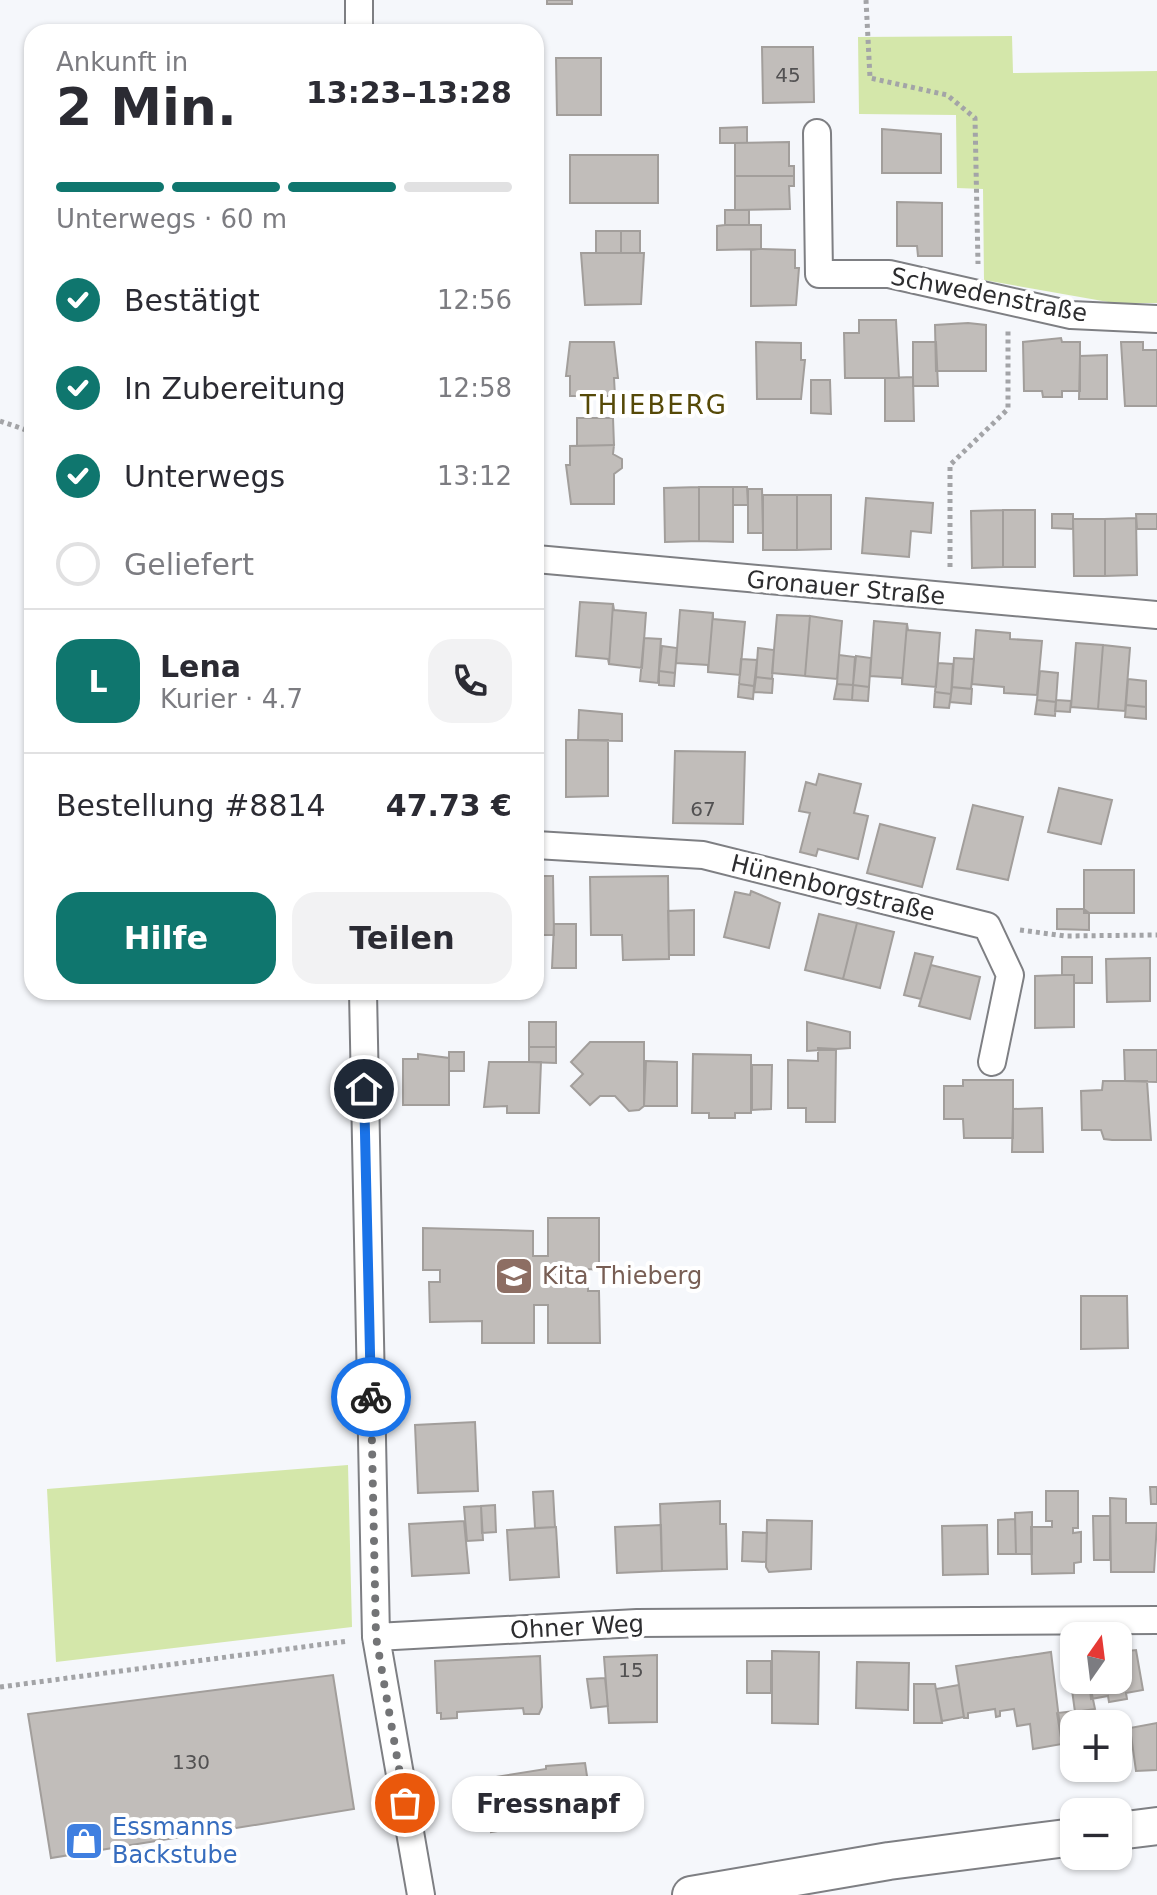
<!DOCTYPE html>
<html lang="de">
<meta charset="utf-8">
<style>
:root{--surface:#fff;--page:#f2f2f3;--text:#2b2b33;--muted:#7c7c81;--line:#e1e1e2;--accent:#0f766e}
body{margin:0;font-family:"DejaVu Sans",sans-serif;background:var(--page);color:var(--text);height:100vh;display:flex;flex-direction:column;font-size:30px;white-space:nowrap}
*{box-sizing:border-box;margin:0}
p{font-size:26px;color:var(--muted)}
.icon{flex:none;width:44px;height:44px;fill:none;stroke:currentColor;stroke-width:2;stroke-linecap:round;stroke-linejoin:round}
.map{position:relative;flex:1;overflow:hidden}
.panel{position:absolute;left:24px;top:24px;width:520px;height:976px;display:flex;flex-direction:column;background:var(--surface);border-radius:24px;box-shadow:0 2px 6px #0004}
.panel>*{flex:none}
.needle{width:52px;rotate:14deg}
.controls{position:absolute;left:1060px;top:1622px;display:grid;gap:16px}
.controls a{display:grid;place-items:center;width:72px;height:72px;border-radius:16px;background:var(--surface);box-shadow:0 2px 6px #0004;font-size:40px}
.pin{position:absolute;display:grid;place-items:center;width:68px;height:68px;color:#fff;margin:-34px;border:4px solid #fff;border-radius:50%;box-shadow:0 2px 8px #0007}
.courier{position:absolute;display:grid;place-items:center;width:80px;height:80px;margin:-40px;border:6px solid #1a73e8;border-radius:50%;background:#fff;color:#222;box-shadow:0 2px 10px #0007}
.bubble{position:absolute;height:56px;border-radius:24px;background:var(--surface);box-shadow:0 2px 6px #0004;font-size:26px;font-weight:700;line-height:56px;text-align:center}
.overview em{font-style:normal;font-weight:700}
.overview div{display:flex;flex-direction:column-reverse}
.overview{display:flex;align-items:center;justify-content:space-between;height:136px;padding:0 32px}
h1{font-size:52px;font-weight:700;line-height:60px}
.bar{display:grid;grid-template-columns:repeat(4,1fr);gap:12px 8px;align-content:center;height:96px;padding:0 32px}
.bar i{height:10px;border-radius:6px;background:var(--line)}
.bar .active{background:var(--accent)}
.bar p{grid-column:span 4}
.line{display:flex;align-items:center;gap:20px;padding:0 32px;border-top:2px solid var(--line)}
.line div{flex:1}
.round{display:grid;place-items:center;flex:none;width:84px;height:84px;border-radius:24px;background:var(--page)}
ol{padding:0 32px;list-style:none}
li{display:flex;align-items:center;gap:24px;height:88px}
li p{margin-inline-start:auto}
li .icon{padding:8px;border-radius:50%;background:var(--accent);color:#fff;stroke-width:4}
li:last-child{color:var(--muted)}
li i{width:44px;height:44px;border:4px solid var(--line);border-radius:50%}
.button{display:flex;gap:16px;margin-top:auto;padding:16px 32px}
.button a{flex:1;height:92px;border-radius:24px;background:var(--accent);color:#fff;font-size:32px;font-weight:700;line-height:92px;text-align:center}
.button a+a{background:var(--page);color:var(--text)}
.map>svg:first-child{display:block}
.green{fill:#d4e7aa}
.building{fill:#c1bdba;stroke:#a29e9b;stroke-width:2}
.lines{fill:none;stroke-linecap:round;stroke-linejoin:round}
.street-casing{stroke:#7e7f83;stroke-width:30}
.secondary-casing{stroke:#7e7f83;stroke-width:40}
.path{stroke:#a3a4a7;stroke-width:5;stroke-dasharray:4 4;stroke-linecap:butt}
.street{stroke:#fff;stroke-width:26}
.secondary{stroke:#fff;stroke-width:36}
.done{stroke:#737476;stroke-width:8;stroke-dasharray:0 14.4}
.route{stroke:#1a73e8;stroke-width:10}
.labels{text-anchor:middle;stroke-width:8;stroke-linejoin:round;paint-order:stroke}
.number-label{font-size:20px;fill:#525152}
.street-label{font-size:24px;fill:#2d2d2f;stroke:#fff}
.education-label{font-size:24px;fill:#785e54;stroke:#fff;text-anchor:start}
.shop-label{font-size:24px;fill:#366cbe;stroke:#fff;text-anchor:start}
.neighbourhood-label{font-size:26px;letter-spacing:2px;fill:#564907;stroke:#fff}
</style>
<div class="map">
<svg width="1157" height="1895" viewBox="0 0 1157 1895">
<rect width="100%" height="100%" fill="#f5f7fb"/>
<path class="green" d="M1012 36 1013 73 1157 71V303H1114L984 280 983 189 957 188 956 115 859 114 858 37Z
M348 1465 352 1627 56 1662 47 1489Z"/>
<path class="building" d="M547 0H572V4H547Z
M762 47H813L814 102 763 103Z
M556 58H601V115H557Z
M747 127V143H720V128Z
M882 129 941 134V173H882Z
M789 142V166H794V176H735V143Z
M570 155H658V203H570Z
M735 176H794V186H789L790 209 735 210Z
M897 202 942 203V256H918L917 246H897Z
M725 210H749V225H725Z
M725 225H761V249L717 250V226Z
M596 231H621V253H596Z
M621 231H640V253H621Z
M761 249 795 250V268H799L796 305 751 306V250Z
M581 253H644L641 304 585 305Z
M859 320H896L899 378H845L844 333H859Z
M968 323 986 325V371H936L935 325Z
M1061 338 1062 342H1080V391H1062V397H1043L1042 391H1024L1023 342Z
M570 342H614L618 378H614L615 396H570V376H566Z
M756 342 801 343V360H805L801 399H757Z
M913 342H936L938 386H913Z
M1121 342H1143V350H1157V406H1125Z
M1107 355V399H1079L1080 356Z
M913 377 914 421H885V378Z
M811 380H830L831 414 811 413Z
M577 418H613L614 445 577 446Z
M614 445 613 454 622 459V468L614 474V504H571L566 465H570V446Z
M699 487V541L665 542 664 488Z
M699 487H733V542L699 541Z
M733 487H747L748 505H733Z
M748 489H762L763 533H748Z
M763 495H797V550H763Z
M797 495H831V549L797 550Z
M866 498 933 503 931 533 911 531 909 557 862 553Z
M1003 510V567L972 568 971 511Z
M1003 510H1035V567H1003Z
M1052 514H1073V529L1052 528Z
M1136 514H1157V529H1137Z
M1136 518 1137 575 1105 576V519Z
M1073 519H1105V576H1074Z
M580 602 613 604 609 664 608 659 576 656Z
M613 604 614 610 646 613 642 668 609 664Z
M680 610 713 613 708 672V665L676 663Z
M713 613V619L745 622 740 675 708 672Z
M777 615 810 616 805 676 772 673Z
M810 616 842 621 837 679 805 676Z
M874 621 907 624 902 684V678L870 676Z
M907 624 908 630 940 633 936 687 902 684Z
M976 630 1010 633V639L1042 641 1037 695 1004 693V687L972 684Z
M644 638 661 639 658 683 640 681Z
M1076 643 1103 645 1098 709 1071 707Z
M1103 645 1130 648 1125 711 1098 709Z
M662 646 677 648 675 673 659 671Z
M758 648 774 650 772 679 756 677Z
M839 655 855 657 853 685 837 684Z
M856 656 871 658 869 687 853 685Z
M954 658 974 659 971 689 952 687Z
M741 659 757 660 754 686 739 684Z
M938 663 953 664 951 694 935 692Z
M659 671 675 673 674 686 659 685Z
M1040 671 1058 673 1056 702 1037 700Z
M756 677 773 679 772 693 754 692Z
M1128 679 1146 681V707L1126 705Z
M739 684 754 686 753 699 738 697Z
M837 684 853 685 852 700 834 699Z
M853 685 869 687 868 701 852 700Z
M952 687 972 689 971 704 950 702Z
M935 692 951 694 949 708 934 707Z
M1037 700 1056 702 1055 716 1035 714Z
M1056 700 1071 701 1070 712 1055 711Z
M1126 705 1146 707V719L1125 717Z
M579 710 622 714V741L578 740Z
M566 740H608V796L566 797Z
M675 751 745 752 743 824 673 823Z
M819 774 861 784 854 813 868 816 858 859 818 849 816 856 800 852 810 813 799 811 806 782 816 785Z
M1059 788 1112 800 1101 844 1048 832Z
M973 805 1023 817 1008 880 957 869Z
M880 824 935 838 922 887 867 873Z
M1084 870H1134V913H1084Z
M536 876H553L554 935H536Z
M668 876 669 959 623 960 622 935H591L590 877Z
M751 891 780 903 769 948 724 937 735 892 750 895Z
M1057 909H1084L1089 913V930L1057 929Z
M694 910V955H669L668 911Z
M819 914 857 923 843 979 805 970Z
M857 923 894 932 880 988 843 979Z
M554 924H576V968H552Z
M915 953 933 957 921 999 904 995Z
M1062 957H1092V983H1074V975H1062Z
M1150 958V1001L1107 1002 1106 959Z
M931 965 980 977 970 1019 919 1006Z
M1062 975H1074V1027L1035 1028V976Z
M529 1022H556V1047H529Z
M807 1022 850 1032V1048L807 1051Z
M590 1042H644V1106L639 1110 629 1111 615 1096H600L590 1105 571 1086 583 1074 571 1062Z
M529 1047H556V1063L529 1062Z
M818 1048 836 1049 835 1122H806V1108H788V1060L818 1061Z
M1124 1050H1157V1082L1125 1081Z
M449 1052H464V1071H449Z
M418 1054 449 1058V1105H403V1059H418Z
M693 1054 751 1055V1113H735V1118H709V1113H692Z
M646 1061 677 1062V1106H644Z
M489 1062H541L539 1113H507V1106L484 1107Z
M752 1065H772L771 1109 752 1110Z
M963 1080H1013V1138H964L963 1119H944V1086H963Z
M1103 1081H1147L1151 1140H1112L1104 1139 1101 1130H1082L1081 1091 1102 1090Z
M1042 1108 1043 1152H1012L1013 1109Z
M548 1218H599V1270L588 1269V1291H599L600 1343H548V1305H534V1343H482V1321L430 1322 429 1282H440V1270H423V1228L533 1231V1256H548Z
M1081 1296H1127L1128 1348 1081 1349Z
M475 1422 478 1491 418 1493 415 1425Z
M1150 1487H1157V1504H1151Z
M553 1491 555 1527 535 1528 533 1492Z
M1046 1491H1078V1528H1073V1533L1081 1532V1562L1074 1563V1573L1032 1574 1031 1527H1052V1521H1046Z
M1110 1498 1126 1499V1523H1157L1154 1572H1111Z
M720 1501V1524H726L727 1569 662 1571 660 1504Z
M495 1505 496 1532 482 1533 481 1506Z
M481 1506 483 1540 467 1541 464 1507Z
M1032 1512V1554H1016L1015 1513Z
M1093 1516H1110V1560H1094Z
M1015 1519 1016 1554H998V1520Z
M767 1520 812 1521 811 1569 769 1572 766 1567Z
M464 1521 469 1573 412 1576 409 1524Z
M661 1525 662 1571 617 1573 615 1527Z
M987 1525 988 1574 943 1575 942 1526Z
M556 1527 559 1577 510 1580 507 1530Z
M743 1532 767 1533 766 1562 742 1561Z
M1136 1650 1143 1690 1126 1693 1127 1699 1109 1702 1108 1696 1091 1699 1089 1680H1118V1652Z
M772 1651 819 1652 818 1724 772 1723Z
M1051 1652 1062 1744 1033 1749 1030 1724 1017 1726 1014 1709 1000 1711V1716L996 1717 995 1709 968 1713V1718H964L956 1666Z
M657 1655V1722L609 1723 604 1657Z
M540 1656 542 1707 539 1714H524L523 1708 457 1712V1718L441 1719V1713H437L435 1661Z
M747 1661H771V1693H747Z
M857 1662 909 1663 908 1710 856 1708Z
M1074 1667V1680H1089L1095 1709 1075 1712 1069 1668Z
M333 1675 354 1809 51 1858 28 1714Z
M605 1678 608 1706 591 1708 587 1679Z
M914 1684H935L942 1723H914Z
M959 1685 964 1717 942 1721 936 1689Z
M1074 1711V1743L1062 1744 1057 1713Z
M1157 1723V1770L1136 1771 1130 1728Z
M585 1763 593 1815 559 1825V1821L491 1832 483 1779 546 1769V1766Z
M483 1779 489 1819 468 1822 462 1783Z"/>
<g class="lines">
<defs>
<path id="street" d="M359 0V32
M817 133 819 274H889L1071 315 1157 319
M536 559 1157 615
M536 845 703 855 987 926 1010 975 992 1062
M363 992 376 1637 421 1895
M376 1637 637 1623 1157 1620"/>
<path id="secondary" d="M1118 1831 1157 1826
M691 1895 889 1861 1074 1837"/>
</defs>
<use href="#street" class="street-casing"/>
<use href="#secondary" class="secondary-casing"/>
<path class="path" d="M866 0 870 78 947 95 975 118 978 264
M0 421 32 432
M950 567V465L1008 409V330
M1020 930 1065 936 1157 935
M0 1687 348 1641"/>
<use href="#street" class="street"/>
<use href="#secondary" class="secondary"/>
</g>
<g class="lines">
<path class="done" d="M371 1397 376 1637 405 1803"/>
<path class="route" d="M364 1089 371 1397"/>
</g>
<defs>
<symbol id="school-square" viewBox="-11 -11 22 22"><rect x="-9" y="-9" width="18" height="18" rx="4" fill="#8d6e63" stroke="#fff"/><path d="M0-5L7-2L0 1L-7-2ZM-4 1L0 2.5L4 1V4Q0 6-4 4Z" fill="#fff"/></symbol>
<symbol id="shop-square" viewBox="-11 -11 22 22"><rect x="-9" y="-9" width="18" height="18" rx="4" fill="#3f7fe0" stroke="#fff"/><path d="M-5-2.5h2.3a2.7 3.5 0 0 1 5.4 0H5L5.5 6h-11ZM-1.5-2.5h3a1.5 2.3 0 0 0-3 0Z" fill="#fff"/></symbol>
</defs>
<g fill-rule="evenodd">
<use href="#school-square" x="492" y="1254" width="44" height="44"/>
<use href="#shop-square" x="62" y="1819" width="44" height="44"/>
</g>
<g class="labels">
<g class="number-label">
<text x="788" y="82">45</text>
<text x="703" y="816">67</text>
<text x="631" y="1677">15</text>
<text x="191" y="1769">130</text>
</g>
<g class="street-label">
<text transform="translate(989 295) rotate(11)" y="8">Schwedenstraße</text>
<text transform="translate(846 588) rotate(5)" y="8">Gronauer Straße</text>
<text transform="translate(833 888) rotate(14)" y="8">Hünenborgstraße</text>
<text transform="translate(577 1627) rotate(-3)" y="8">Ohner Weg</text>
</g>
<g class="education-label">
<text x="542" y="1284">Kita Thieberg</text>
</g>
<g class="shop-label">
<text x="112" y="1835">Essmanns<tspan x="112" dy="28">Backstube</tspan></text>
</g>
<g class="neighbourhood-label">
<text x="654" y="414">THIEBERG</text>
</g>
</g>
</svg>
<div class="controls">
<a><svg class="needle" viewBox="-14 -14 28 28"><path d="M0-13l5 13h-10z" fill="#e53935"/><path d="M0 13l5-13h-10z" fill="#7c7c81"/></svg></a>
<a>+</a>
<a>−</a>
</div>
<div class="pin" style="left:405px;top:1803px;background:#ea580c"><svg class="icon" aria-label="bag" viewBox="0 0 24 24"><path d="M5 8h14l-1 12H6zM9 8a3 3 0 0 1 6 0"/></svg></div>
<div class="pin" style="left:364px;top:1089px;background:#1f2937"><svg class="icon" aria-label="home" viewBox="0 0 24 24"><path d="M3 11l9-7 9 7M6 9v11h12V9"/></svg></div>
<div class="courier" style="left:371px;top:1397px"><svg class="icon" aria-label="bike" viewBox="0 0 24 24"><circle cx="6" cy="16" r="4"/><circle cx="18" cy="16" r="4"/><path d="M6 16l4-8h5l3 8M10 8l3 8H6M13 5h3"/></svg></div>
<div class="bubble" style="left:452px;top:1776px;width:192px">Fressnapf</div>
<section class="panel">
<div class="overview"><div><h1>2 Min.</h1><p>Ankunft in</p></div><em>13:23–13:28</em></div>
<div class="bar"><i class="active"></i><i class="active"></i><i class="active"></i><i></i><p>Unterwegs · 60 m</p></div>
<ol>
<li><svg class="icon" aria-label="check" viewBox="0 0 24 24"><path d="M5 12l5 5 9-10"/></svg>Bestätigt<p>12:56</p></li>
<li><svg class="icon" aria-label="check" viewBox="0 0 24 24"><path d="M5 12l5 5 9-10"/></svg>In Zubereitung<p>12:58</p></li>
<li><svg class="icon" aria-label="check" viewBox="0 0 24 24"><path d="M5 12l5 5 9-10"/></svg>Unterwegs<p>13:12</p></li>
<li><i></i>Geliefert</li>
</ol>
<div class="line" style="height:144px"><b class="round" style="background:var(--accent);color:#fff">L</b><div><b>Lena</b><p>Kurier · 4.7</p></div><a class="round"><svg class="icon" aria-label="phone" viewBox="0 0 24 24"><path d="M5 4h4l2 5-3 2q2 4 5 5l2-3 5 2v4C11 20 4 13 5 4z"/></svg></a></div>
<div class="line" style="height:104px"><div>Bestellung #8814</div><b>47.73 €</b></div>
<div class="button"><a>Hilfe</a><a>Teilen</a></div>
</section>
</div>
